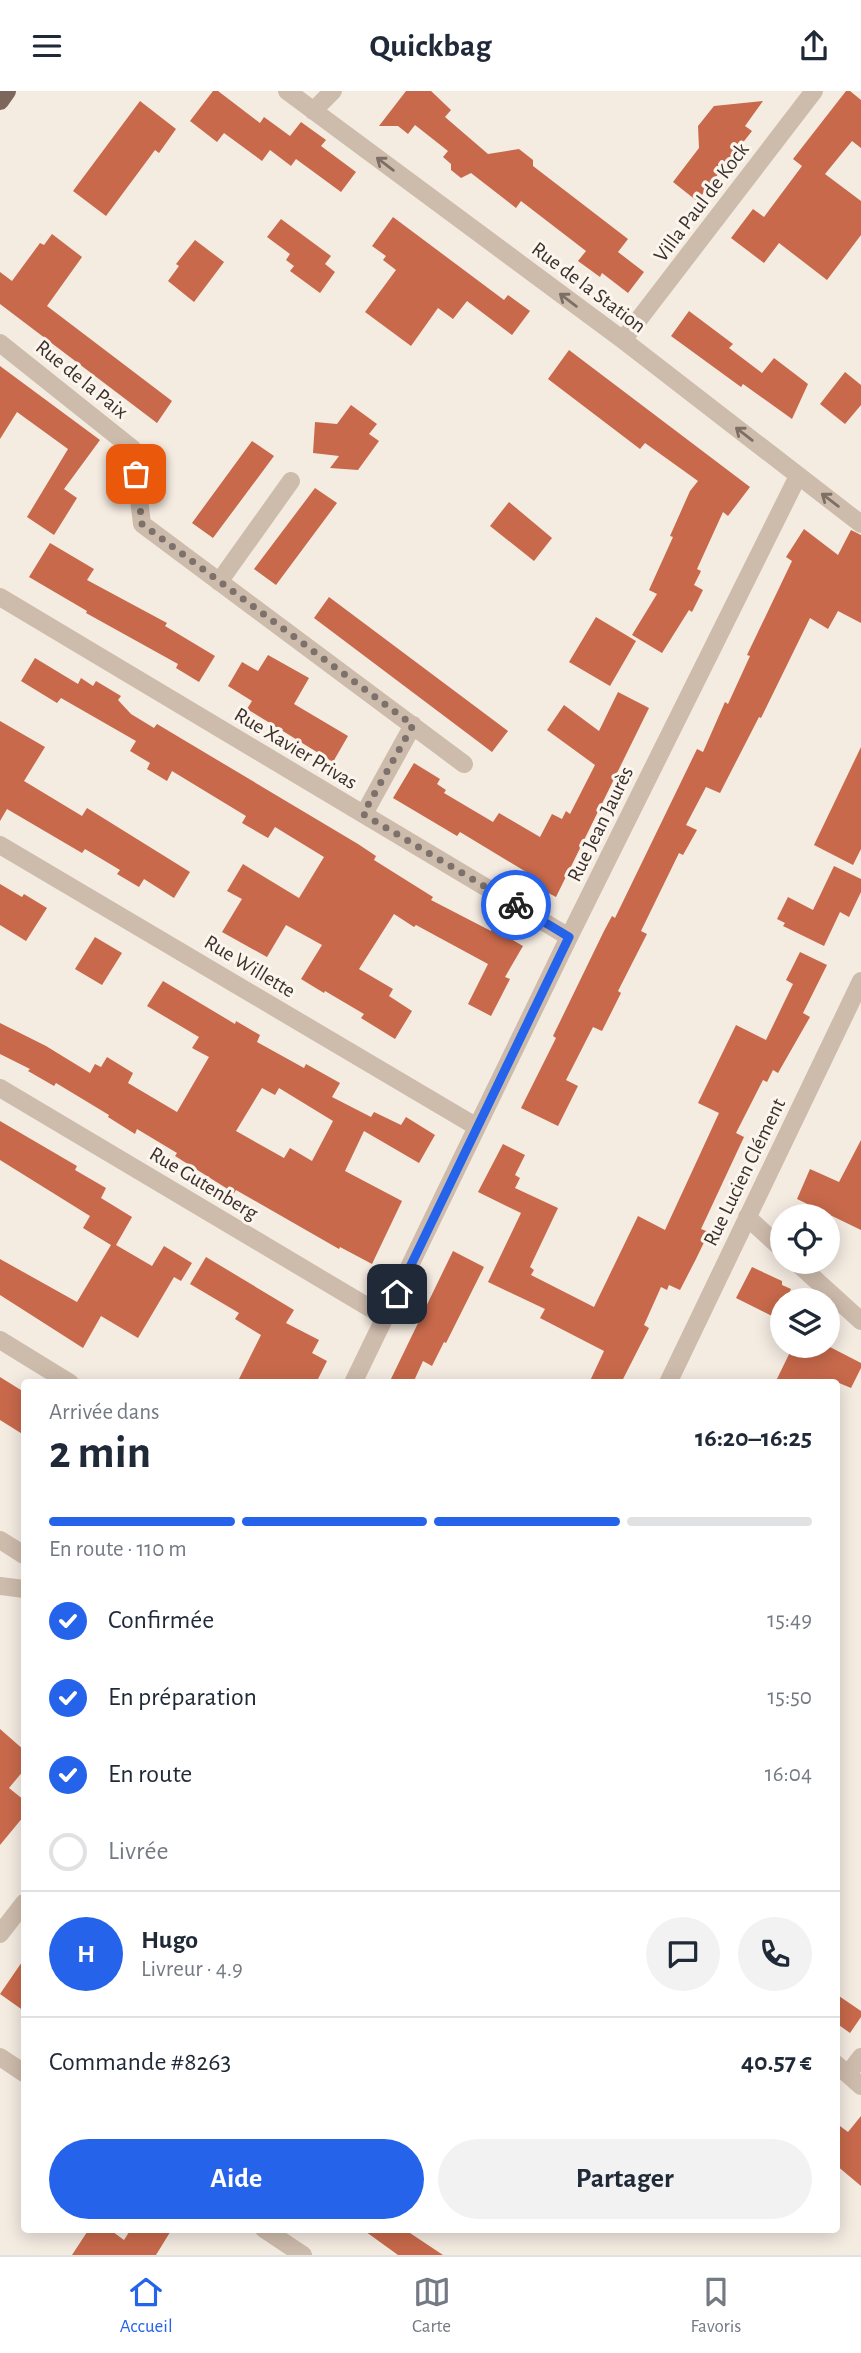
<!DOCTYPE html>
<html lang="fr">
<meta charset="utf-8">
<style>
:root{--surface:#fff;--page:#f2f2f3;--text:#1f2937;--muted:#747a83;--line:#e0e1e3;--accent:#2563eb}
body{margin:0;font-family:"Alegreya Sans",sans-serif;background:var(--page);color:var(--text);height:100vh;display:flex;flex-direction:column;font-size:26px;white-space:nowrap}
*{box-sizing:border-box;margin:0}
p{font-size:23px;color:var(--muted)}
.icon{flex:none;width:38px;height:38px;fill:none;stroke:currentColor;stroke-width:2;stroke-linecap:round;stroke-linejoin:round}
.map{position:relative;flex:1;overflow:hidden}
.drawer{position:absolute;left:21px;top:1288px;width:819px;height:854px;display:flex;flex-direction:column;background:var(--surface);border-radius:7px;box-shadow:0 4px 18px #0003}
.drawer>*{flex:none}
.fabs{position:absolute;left:770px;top:1113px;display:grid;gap:14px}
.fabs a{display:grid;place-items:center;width:70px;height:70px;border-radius:50%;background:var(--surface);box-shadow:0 4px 18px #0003;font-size:35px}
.pin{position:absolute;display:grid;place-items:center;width:60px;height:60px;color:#fff;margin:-30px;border-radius:14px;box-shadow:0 4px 10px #0006}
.courier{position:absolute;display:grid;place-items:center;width:70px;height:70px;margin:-35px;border:5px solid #2563eb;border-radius:50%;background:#fff;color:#222;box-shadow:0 2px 9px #0007}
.headline em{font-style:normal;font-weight:700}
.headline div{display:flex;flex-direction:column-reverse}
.headline{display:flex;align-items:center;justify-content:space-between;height:119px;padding:0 28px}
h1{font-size:46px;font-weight:700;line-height:52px}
.bar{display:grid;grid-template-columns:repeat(4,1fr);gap:10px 7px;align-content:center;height:84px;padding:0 28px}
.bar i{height:9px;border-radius:5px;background:var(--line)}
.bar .current{background:var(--accent)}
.bar p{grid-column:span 4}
.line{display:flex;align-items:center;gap:18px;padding:0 28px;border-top:2px solid var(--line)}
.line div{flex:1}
.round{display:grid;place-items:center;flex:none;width:74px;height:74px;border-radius:37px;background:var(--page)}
ol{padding:0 28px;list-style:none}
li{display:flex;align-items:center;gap:21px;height:77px}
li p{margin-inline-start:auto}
li .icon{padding:7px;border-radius:50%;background:var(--accent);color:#fff;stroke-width:4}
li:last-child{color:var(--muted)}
li i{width:38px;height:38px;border:4px solid var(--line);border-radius:50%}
.button{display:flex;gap:14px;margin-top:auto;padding:14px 28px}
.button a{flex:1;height:80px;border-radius:42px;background:var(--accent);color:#fff;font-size:28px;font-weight:700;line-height:80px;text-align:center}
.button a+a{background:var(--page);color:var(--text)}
header{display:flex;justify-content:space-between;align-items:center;height:91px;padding:0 28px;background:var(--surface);font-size:32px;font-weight:700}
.tabs{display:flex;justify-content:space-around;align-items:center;height:98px;border-top:2px solid var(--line);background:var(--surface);font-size:19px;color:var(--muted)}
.tabs a{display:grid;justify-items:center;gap:4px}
.tabs .current{color:var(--accent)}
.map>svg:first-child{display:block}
.building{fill:#c8694b;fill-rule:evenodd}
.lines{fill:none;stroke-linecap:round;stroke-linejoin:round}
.minor{stroke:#cdbbac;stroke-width:18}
.major{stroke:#7d675c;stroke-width:18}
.oneway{stroke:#7d6f65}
.done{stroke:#7c716b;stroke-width:7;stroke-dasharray:0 12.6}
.route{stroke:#2563eb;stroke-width:9}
.labels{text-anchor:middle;stroke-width:6;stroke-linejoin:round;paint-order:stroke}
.street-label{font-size:21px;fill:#3b302b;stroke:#fbf5ee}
</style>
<header><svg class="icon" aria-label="menu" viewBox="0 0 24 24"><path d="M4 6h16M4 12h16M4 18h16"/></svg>Quickbag<svg class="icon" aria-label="share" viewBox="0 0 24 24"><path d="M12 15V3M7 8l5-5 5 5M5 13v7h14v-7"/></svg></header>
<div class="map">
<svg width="861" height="2164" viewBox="0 0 861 2164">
<rect width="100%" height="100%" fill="#f4ebe1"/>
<path class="building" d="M213 0H218L260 32 264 26 290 45 301 31 326 49 321 55 356 81 341 101 296 68 291 75 270 59 262 70 224 42 217 51 190 30Z
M406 0H431L451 19 445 26 488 63 519 58 533 69V75L628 148 618 161 644 181 628 202 602 182 600 186 578 170 586 160 521 110 516 117 471 82 461 87 451 79V73L443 66 448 60 415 34 408 43 398 35H379Z
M846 0H850L861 9V57L852 50 825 83 861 110V144L827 189 779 152 764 172 731 147 753 118 764 126 802 75 793 68Z
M140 10 176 38 159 62 155 59 106 125 73 100Z
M763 10 745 35 752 40 697 110 673 91 699 57 698 35 714 15Z
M393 126 504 209 508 204 530 220 512 244 467 210 453 228 438 217 411 255 365 221 396 179 383 169 386 165 372 155Z
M281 128 331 165 325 173 335 181 320 202 290 180 294 175 286 169 290 163 267 146Z
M52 143 82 166 47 215 172 310 157 332 0 213V181L12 190 40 152 44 154Z
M195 149 224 171 194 211 168 190 179 175 176 173Z
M689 220 733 253 729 257 762 282 774 267 808 293 792 328 743 293 741 296 671 245Z
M569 259 750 396 728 425 723 421 697 478 701 480 694 494 703 499 692 521 689 519 662 562 632 544 657 503 649 499 673 446 670 445 690 400 698 390 645 352 640 358 548 288Z
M0 275 100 349 64 398 77 407 54 444 27 426 68 358 17 321 0 348Z
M845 281 861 294V314L845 333 820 313Z
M351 314 377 333 369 343 379 350 358 379 330 377 339 365 313 362 315 331 337 333Z
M252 350 274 365 213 447 192 432Z
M315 397 337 412 276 494 254 478Z
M509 411 552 447 534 470 490 435Z
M804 438 838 464 851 439 861 444V532L838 520 828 538 810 527 761 627 759 626 720 702 706 696 686 734 697 739 683 764 679 762 641 840 647 843 618 900 621 902 602 940 593 936 566 989 578 995 558 1035 521 1017 556 947 553 945 604 840 612 825 615 827 697 658 703 661 725 611 728 613 750 565 747 564 792 470 786 466Z
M50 452 94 478 87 489 167 532 165 535 215 565 199 591 176 577 178 573 86 522 87 520 29 486Z
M329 506 508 640 492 661 314 527Z
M596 526 636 550 610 595 569 571Z
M268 564 309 587 294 613 348 645 333 671 247 618 252 610 228 595 242 571 258 580Z
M35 567 78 593 81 587 93 595 96 590 121 605 118 609 131 623 154 637 157 633 358 753 376 765 374 769 433 806 431 809 491 840 492 837 523 855 505 886 510 888 491 925 468 913 488 873 416 834 414 836 394 823 359 878 393 898 389 905 412 920 395 948 361 927 364 923 325 900 324 902 301 888 322 854 286 834 267 866 222 841 242 808 227 800 243 773 299 807 324 766 275 736 268 747 242 732 246 725 172 680 167 690 147 678 150 672 130 660 136 650 61 607 57 612 21 590Z
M618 601 649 617 556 806 529 792 533 785 460 741 457 745 393 707 414 672 440 688 437 693 446 699 444 702 493 731 499 722 540 746 552 723 562 728 566 720 570 723 595 674 547 639 564 614 599 640Z
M0 630 45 656 24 690 82 725 87 717 190 781 174 807 144 788 139 796 117 783 120 779 85 758 82 762 7 718 0 730Z
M861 656V758L853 774 814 754Z
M834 775 861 788V801L849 826 840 821 824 855 783 835 785 832 777 828 788 806 813 819Z
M0 793 22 806 24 803 47 817 26 850 0 834Z
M95 846 122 862 102 894 75 878Z
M800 861 827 874 803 922 810 926 778 982 773 979 767 991 763 989 736 1042 744 1046 701 1138 709 1141 696 1168 680 1199 669 1194 667 1199 661 1196 644 1234 649 1237 621 1292H589L604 1260 540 1227 545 1218 488 1191 521 1122 478 1101 503 1053 525 1064 515 1084 520 1087 515 1097 558 1117 530 1176 534 1179 531 1184 594 1216 638 1125 665 1139 719 1022 698 1012 736 934 766 949 793 893 786 889Z
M163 890 235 933 236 930 260 944 257 951 304 977 306 973 340 992 332 1006 371 1026 374 1021 401 1034 406 1026 435 1044 419 1072 364 1040 345 1080 402 1110 372 1173 340 1156 339 1158 236 1099 234 1102 175 1065 177 1062 137 1038 135 1043 108 1026 109 1024 56 992 54 995 28 980 30 978 0 963V932L46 955 90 982 95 973 101 976 107 966 133 982 128 992 177 1021 209 966 192 957 199 946 147 915ZM262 997 275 1004 279 997 333 1030 312 1070 290 1057 284 1067 236 1040Z
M0 1030 77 1075 75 1079 106 1097 101 1107 132 1126 116 1154 152 1175 164 1155 192 1172 181 1190 174 1186 138 1247 101 1225 83 1257 0 1204V1168L77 1211 111 1154 83 1137 90 1125 0 1069Z
M861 1049V1139L797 1108 810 1078 839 1091Z
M453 1160 484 1176 446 1252 444 1251 432 1275 423 1270 413 1292H389Z
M206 1166 294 1219 286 1232 319 1249 312 1262 327 1270 316 1292H237L261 1244 235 1228 239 1222 190 1193Z
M752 1176 782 1190V1194L791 1198 786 1209H782V1230L736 1207Z
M793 1255H802L819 1263 823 1255H828L861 1272V1277L851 1297 839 1292H775Z
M0 1286 24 1301V1344L0 1329Z
M0 1638 24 1659V1679L9 1697 24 1709V1725L0 1754Z
M24 1868V1920L0 1903Z
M836 1903 861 1920V1926L850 1942 836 1932Z
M861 2025V2095L836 2074V2032L848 2041Z
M89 2138H109L124 2149 131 2138H172L156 2164H72Z
M362 2138H404L443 2164H398Z"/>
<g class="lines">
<path class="minor" d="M287 0 623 249 861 433
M313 20 333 0
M623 249 814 0
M0 252 133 358 142 433 464 673
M219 491 291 390
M0 506 569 846
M364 723 413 634
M0 754 477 1036
M0 997 385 1226
M747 1126 782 1158
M796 1171 861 1230
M0 1249 70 1292
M353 1292 569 846 798 385
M668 1292 861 890
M0 1449 24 1464
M0 1495 24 1498
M0 1843 24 1812
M0 1966 24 1982
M836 1973 861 1995
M848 1983 861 1966
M264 2138 303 2164"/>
<path class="major" d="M0 10 7 0"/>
</g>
<defs><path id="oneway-shaft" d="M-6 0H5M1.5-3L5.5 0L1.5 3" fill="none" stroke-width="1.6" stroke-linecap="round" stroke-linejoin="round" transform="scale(1.75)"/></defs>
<g class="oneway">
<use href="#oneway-shaft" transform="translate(385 73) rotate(-143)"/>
<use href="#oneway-shaft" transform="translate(568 209) rotate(-143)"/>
<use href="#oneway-shaft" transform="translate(744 343) rotate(-142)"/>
<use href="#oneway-shaft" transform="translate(830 409) rotate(-143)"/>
</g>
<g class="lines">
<path class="done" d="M136 383 142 433 413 634 363 723 516 814"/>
<path class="route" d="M397 1203 569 846 516 814"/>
</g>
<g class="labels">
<g class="street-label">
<text transform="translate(701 111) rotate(-53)" y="7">Villa Paul de Kock</text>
<text transform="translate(589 196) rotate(37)" y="7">Rue de la Station</text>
<text transform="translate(82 288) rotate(39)" y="7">Rue de la Paix</text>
<text transform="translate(296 657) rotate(31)" y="7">Rue Xavier Privas</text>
<text transform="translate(600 733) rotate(-64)" y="7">Rue Jean Jaurès</text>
<text transform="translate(250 875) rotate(31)" y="7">Rue Willette</text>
<text transform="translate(744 1081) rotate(-64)" y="7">Rue Lucien Clément</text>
<text transform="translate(204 1092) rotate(31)" y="7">Rue Gutenberg</text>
</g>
</g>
</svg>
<div class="fabs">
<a><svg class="icon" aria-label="locate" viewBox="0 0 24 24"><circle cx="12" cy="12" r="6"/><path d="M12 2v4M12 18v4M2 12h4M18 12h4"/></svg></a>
<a><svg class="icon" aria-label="layers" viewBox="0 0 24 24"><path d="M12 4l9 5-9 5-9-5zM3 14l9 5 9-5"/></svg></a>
</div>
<div class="pin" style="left:136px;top:383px;background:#ea580c"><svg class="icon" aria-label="bag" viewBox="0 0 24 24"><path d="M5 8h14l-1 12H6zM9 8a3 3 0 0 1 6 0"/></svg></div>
<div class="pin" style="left:397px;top:1203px;background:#1f2937"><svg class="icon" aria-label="home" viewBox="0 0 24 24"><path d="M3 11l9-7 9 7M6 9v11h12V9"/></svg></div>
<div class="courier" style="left:516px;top:814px"><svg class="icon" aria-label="bike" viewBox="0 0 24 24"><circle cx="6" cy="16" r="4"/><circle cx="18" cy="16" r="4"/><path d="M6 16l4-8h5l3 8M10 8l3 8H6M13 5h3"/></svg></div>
<section class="drawer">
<div class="headline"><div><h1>2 min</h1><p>Arrivée dans</p></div><em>16:20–16:25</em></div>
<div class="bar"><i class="current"></i><i class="current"></i><i class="current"></i><i></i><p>En route · 110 m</p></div>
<ol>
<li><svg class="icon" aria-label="check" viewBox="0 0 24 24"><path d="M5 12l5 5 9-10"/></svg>Confirmée<p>15:49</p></li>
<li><svg class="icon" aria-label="check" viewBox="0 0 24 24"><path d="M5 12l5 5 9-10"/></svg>En préparation<p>15:50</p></li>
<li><svg class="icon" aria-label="check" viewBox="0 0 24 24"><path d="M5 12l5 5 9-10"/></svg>En route<p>16:04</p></li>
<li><i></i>Livrée</li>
</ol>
<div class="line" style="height:126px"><b class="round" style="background:var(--accent);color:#fff">H</b><div><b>Hugo</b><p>Livreur · 4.9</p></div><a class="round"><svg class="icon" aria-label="chat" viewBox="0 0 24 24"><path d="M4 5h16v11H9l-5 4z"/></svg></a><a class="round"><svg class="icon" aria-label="phone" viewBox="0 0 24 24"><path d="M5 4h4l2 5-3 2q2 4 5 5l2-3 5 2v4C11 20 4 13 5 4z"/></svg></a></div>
<div class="line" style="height:91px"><div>Commande #8263</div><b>40.57 €</b></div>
<div class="button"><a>Aide</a><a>Partager</a></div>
</section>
</div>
<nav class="tabs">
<a class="current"><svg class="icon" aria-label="home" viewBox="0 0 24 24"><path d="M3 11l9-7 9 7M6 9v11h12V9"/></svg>Accueil</a>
<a><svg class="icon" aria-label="map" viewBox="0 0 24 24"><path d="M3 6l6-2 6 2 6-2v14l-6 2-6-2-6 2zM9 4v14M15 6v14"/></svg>Carte</a>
<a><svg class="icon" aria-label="saved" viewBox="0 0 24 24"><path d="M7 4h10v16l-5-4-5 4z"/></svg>Favoris</a>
</nav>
